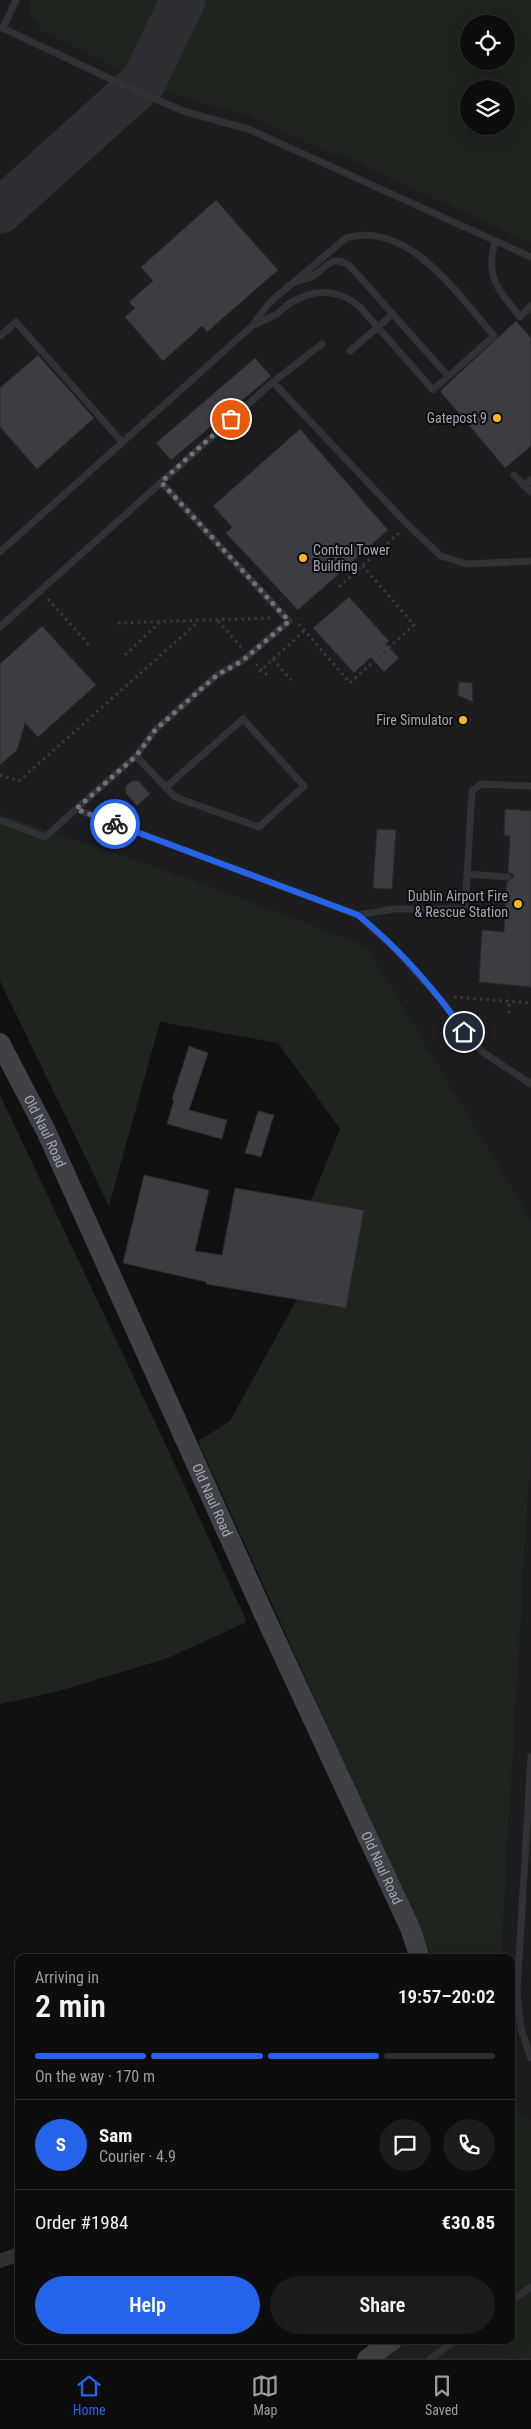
<!DOCTYPE html>
<meta charset="utf-8">
<style>
:root{--surface:#0d0d0e;--page:#1b1b1c;--text:#f1f3f6;--muted:#9a9c9e;--line:#2d2d2e;--accent:#2563eb}
body{margin:0;font-family:"Roboto Condensed",sans-serif;background:var(--page);color:var(--text);height:100vh;display:flex;flex-direction:column;font-size:19px;white-space:nowrap}
*{box-sizing:border-box;margin:0}
p{font-size:16px;color:var(--muted)}
.icon{flex:none;width:28px;height:28px;fill:none;stroke:currentColor;stroke-width:2;stroke-linecap:round;stroke-linejoin:round}
.map{position:relative;flex:1;overflow:hidden}
.side{position:absolute;left:15px;top:1954px;width:500px;height:390px;display:flex;flex-direction:column;background:var(--surface);border-radius:10px;box-shadow:0 5px 20px #0002,0 0 0 1px var(--line)}
.side>*{flex:none}
.controls{position:absolute;left:460px;top:15px;display:grid;gap:10px}
.controls a{display:grid;place-items:center;width:55px;height:55px;border-radius:50%;background:var(--surface);box-shadow:0 5px 20px #0002,0 0 0 1px var(--line);font-size:25px}
.pin{position:absolute;display:grid;place-items:center;width:42px;height:42px;color:#fff;margin:-21px;border:2px solid #fff;border-radius:50%;box-shadow:0 1px 5px #0007}
.courier{position:absolute;display:grid;place-items:center;width:50px;height:50px;margin:-25px;border:4px solid #2563eb;border-radius:50%;background:#fff;color:#222;box-shadow:0 1px 6px #0007}
.head em{font-style:normal;font-weight:600}
.head div{display:flex;flex-direction:column-reverse}
.head{display:flex;align-items:center;justify-content:space-between;height:85px;padding:0 20px}
h1{font-size:32px;font-weight:600;line-height:38px}
.bar{display:grid;grid-template-columns:repeat(4,1fr);gap:8px 5px;align-content:center;height:60px;padding:0 20px}
.bar i{height:6px;border-radius:4px;background:var(--line)}
.bar .current{background:var(--accent)}
.bar p{grid-column:span 4}
.line{display:flex;align-items:center;gap:12px;padding:0 20px;border-top:1px solid var(--line)}
.line div{flex:1}
.round{display:grid;place-items:center;flex:none;width:52px;height:52px;border-radius:26px;background:var(--page)}
.cta{display:flex;gap:10px;margin-top:auto;padding:10px 20px}
.cta a{flex:1;height:58px;border-radius:30px;background:var(--accent);color:#fff;font-size:20px;font-weight:600;line-height:58px;text-align:center}
.cta a+a{background:var(--page);color:var(--text)}
.tabs{display:flex;justify-content:space-around;align-items:center;height:70px;border-top:1px solid var(--line);background:var(--surface);font-size:14px;color:var(--muted)}
.tabs a{display:grid;justify-items:center;gap:2px}
.tabs .current{color:var(--accent)}
.map>svg:first-child{display:block}
.built{fill:#1d1d1f;fill-rule:evenodd}
.green{fill:#1d251e;fill-rule:evenodd}
.lines{fill:none;stroke-linecap:round;stroke-linejoin:round}
.taxiway{stroke:#2c2e31;stroke-width:45}
.building{fill:#3c3c42;stroke:#2b2a2e}
.path{stroke:#37393e;stroke-width:3;stroke-dasharray:2.5 4;stroke-linecap:butt}
.service{stroke:#313237;stroke-width:7}
.minor{stroke:#313237;stroke-width:14}
.secondary{stroke:#3f4147;stroke-width:20}
.done{stroke:#6f727b;stroke-width:5;stroke-dasharray:0 9}
.route{stroke:#2563eb;stroke-width:6}
.poi-dot{fill:#fab621;stroke:#0c0c0d;stroke-width:2}
.labels{text-anchor:middle;stroke-width:4;stroke-linejoin:round;paint-order:stroke}
.poi-label{font-size:14px;fill:#a1a6b4;stroke:#0c0c0d;text-anchor:end}
.street-label{font-size:14px;fill:#a1a6b4;stroke:#0c0c0d}
</style>
<div class="map">
<svg width="531" height="2359" viewBox="0 0 531 2359">
<rect width="100%" height="100%" fill="#111112"/>
<path class="built" d="M0 0H531V1220L367 946 200 882 0 814ZM469 24H506V61H469ZM469 89H506V126H469Z
M531 1409V2359H405L511 2340V1958L493 1957Z"/>
<path class="green" d="M30 0H164L146 40 124 72 43 31 31 17Z
M206 0H531V244L337 153 333 155 254 118 163 91ZM469 24H506V61H469ZM469 89H506V126H469Z
M0 814 200 882 367 946 531 1220V1443L501 1957H432L198 1441 230 1421 297 1299 346 1308 363 1210 311 1201 340 1129 278 1043 160 1022 109 1206 0 981Z
M0 1095 165 1443 247 1622 168 1658 56 1692 0 1704Z
M514 2112 531 2120V2359H382L408 2340H511V2113Z"/>
<g class="lines">
<path class="taxiway" d="M0 211 144 81 183 0"/>
</g>
<path class="building" d="M216 200 278 270 207 332 202 326 163 361 125 317 135 308 129 302 153 281 141 267Z
M516 321 531 338V446L505 468 440 391Z
M38 355 94 418 37 469 0 427V388Z
M255 358 271 376 171 460 156 443Z
M300 429 388 530 298 610 226 533 232 527 213 506Z
M349 597 389 641 386 644 399 658 384 672 371 657 354 673 313 628Z
M42 626 96 685 38 737 25 723 17 750 0 765V664Z
M459 682 472 683 473 702 458 695Z
M132 781H139L150 794 137 806 126 793V786Z
M505 809 531 811V987L479 982 482 930 504 932 507 882 513 878V874L508 872 510 836 504 835Z
M377 829 396 830 392 889 373 888Z
M189 1046 208 1053 189 1110 227 1120 222 1139 167 1124 174 1100 172 1099Z
M258 1111 274 1115 261 1157 245 1153Z
M144 1175 209 1190 195 1251 222 1255 235 1188 364 1210 346 1308 206 1284V1282L123 1263Z"/>
<g class="lines">
<path class="path" d="M339 587 400 532
M48 599 91 647
M218 621 242 648
M118 623 271 618
M299 624 350 683 414 625 362 565
M125 655 159 623
M273 659 291 680
M256 664 270 678
M259 672 305 630
M0 775 19 781 198 622
M454 997 531 1003
M509 1013V1001"/>
<path class="service" d="M0 27 134 90 186 112 248 129 531 257
M3 28 16 0
M495 241C485 279 498 288 520 317L531 306
M296 282C301 280 307 279 311 277 327 269 330 253 350 266L448 376
M0 336 16 322 122 442
M350 351 393 314
M273 382 408 525 441 556 467 564 531 561
M514 475 531 492
M524 486 531 480
M0 552 252 326 269 303 346 238C409 220 459 296 494 336L433 390 360 307C339 289 315 288 292 302 286 305 282 310 277 314 269 318 260 322 252 326
M0 627 273 382 322 344
M136 756 175 797 259 827 304 786 243 719 165 788
M531 786 481 784 472 791 465 909H394L358 915 394 948 444 1003 464 1032 484 1053 531 1084
M76 809 136 756 156 729 217 675 242 661 289 621 161 482
M0 820 45 837 76 809 358 915
M467 874 508 877
M531 1757 517 1992 521 2029 531 2058
M511 2301 531 2287
M430 2359 456 2340"/>
<path class="minor" d="M0 2261 19 2254"/>
<g class="secondary">
<path id="s1" d="M0 1043 46 1131 262 1610 410 1928 420 1958"/>
<path d="M367 2359 393 2340"/>
</g>
</g>
<g class="lines">
<path class="done" d="M115 824 76 809 136 756 156 729 217 675 242 661 289 621 161 482 231 419"/>
<path class="route" d="M115 824 358 915C398 948 435 989 464 1032"/>
</g>
<g class="poi-dot">
<circle cx="497" cy="418" r="5"/>
<circle cx="303" cy="558" r="5"/>
<circle cx="463" cy="720" r="5"/>
<circle cx="518" cy="904" r="5"/>
</g>
<g class="labels">
<g class="poi-label">
<text x="487" y="423">Gatepost 9</text>
<text x="313" y="555" text-anchor="start">Control Tower<tspan x="313" dy="16">Building</tspan></text>
<text x="453" y="725">Fire Simulator</text>
<text x="508" y="901">Dublin Airport Fire<tspan x="508" dy="16">&amp; Rescue Station</tspan></text>
</g>
<g class="street-label">
<text dy="5" stroke="none"><textPath href="#s1" startOffset="99">Old Naul Road</textPath></text>
<text dy="5" stroke="none"><textPath href="#s1" startOffset="504">Old Naul Road</textPath></text>
<text dy="5" stroke="none"><textPath href="#s1" startOffset="909">Old Naul Road</textPath></text>
</g>
</g>
</svg>
<div class="controls">
<a><svg class="icon" aria-label="locate" viewBox="0 0 24 24"><circle cx="12" cy="12" r="6"/><path d="M12 2v4M12 18v4M2 12h4M18 12h4"/></svg></a>
<a><svg class="icon" aria-label="layers" viewBox="0 0 24 24"><path d="M12 4l9 5-9 5-9-5zM3 14l9 5 9-5"/></svg></a>
</div>
<div class="pin" style="left:231px;top:419px;background:#ea580c"><svg class="icon" aria-label="bag" viewBox="0 0 24 24"><path d="M5 8h14l-1 12H6zM9 8a3 3 0 0 1 6 0"/></svg></div>
<div class="pin" style="left:464px;top:1032px;background:#1f2937"><svg class="icon" aria-label="home" viewBox="0 0 24 24"><path d="M3 11l9-7 9 7M6 9v11h12V9"/></svg></div>
<div class="courier" style="left:115px;top:824px"><svg class="icon" aria-label="bike" viewBox="0 0 24 24"><circle cx="6" cy="16" r="4"/><circle cx="18" cy="16" r="4"/><path d="M6 16l4-8h5l3 8M10 8l3 8H6M13 5h3"/></svg></div>
<section class="side">
<div class="head"><div><h1>2 min</h1><p>Arriving in</p></div><em>19:57–20:02</em></div>
<div class="bar"><i class="current"></i><i class="current"></i><i class="current"></i><i></i><p>On the way · 170 m</p></div>
<div class="line" style="height:90px"><b class="round" style="background:var(--accent);color:#fff">S</b><div><b>Sam</b><p>Courier · 4.9</p></div><a class="round"><svg class="icon" aria-label="chat" viewBox="0 0 24 24"><path d="M4 5h16v11H9l-5 4z"/></svg></a><a class="round"><svg class="icon" aria-label="phone" viewBox="0 0 24 24"><path d="M5 4h4l2 5-3 2q2 4 5 5l2-3 5 2v4C11 20 4 13 5 4z"/></svg></a></div>
<div class="line" style="height:65px"><div>Order #1984</div><b>€30.85</b></div>
<div class="cta"><a>Help</a><a>Share</a></div>
</section>
</div>
<nav class="tabs">
<a class="current"><svg class="icon" aria-label="home" viewBox="0 0 24 24"><path d="M3 11l9-7 9 7M6 9v11h12V9"/></svg>Home</a>
<a><svg class="icon" aria-label="map" viewBox="0 0 24 24"><path d="M3 6l6-2 6 2 6-2v14l-6 2-6-2-6 2zM9 4v14M15 6v14"/></svg>Map</a>
<a><svg class="icon" aria-label="saved" viewBox="0 0 24 24"><path d="M7 4h10v16l-5-4-5 4z"/></svg>Saved</a>
</nav>
